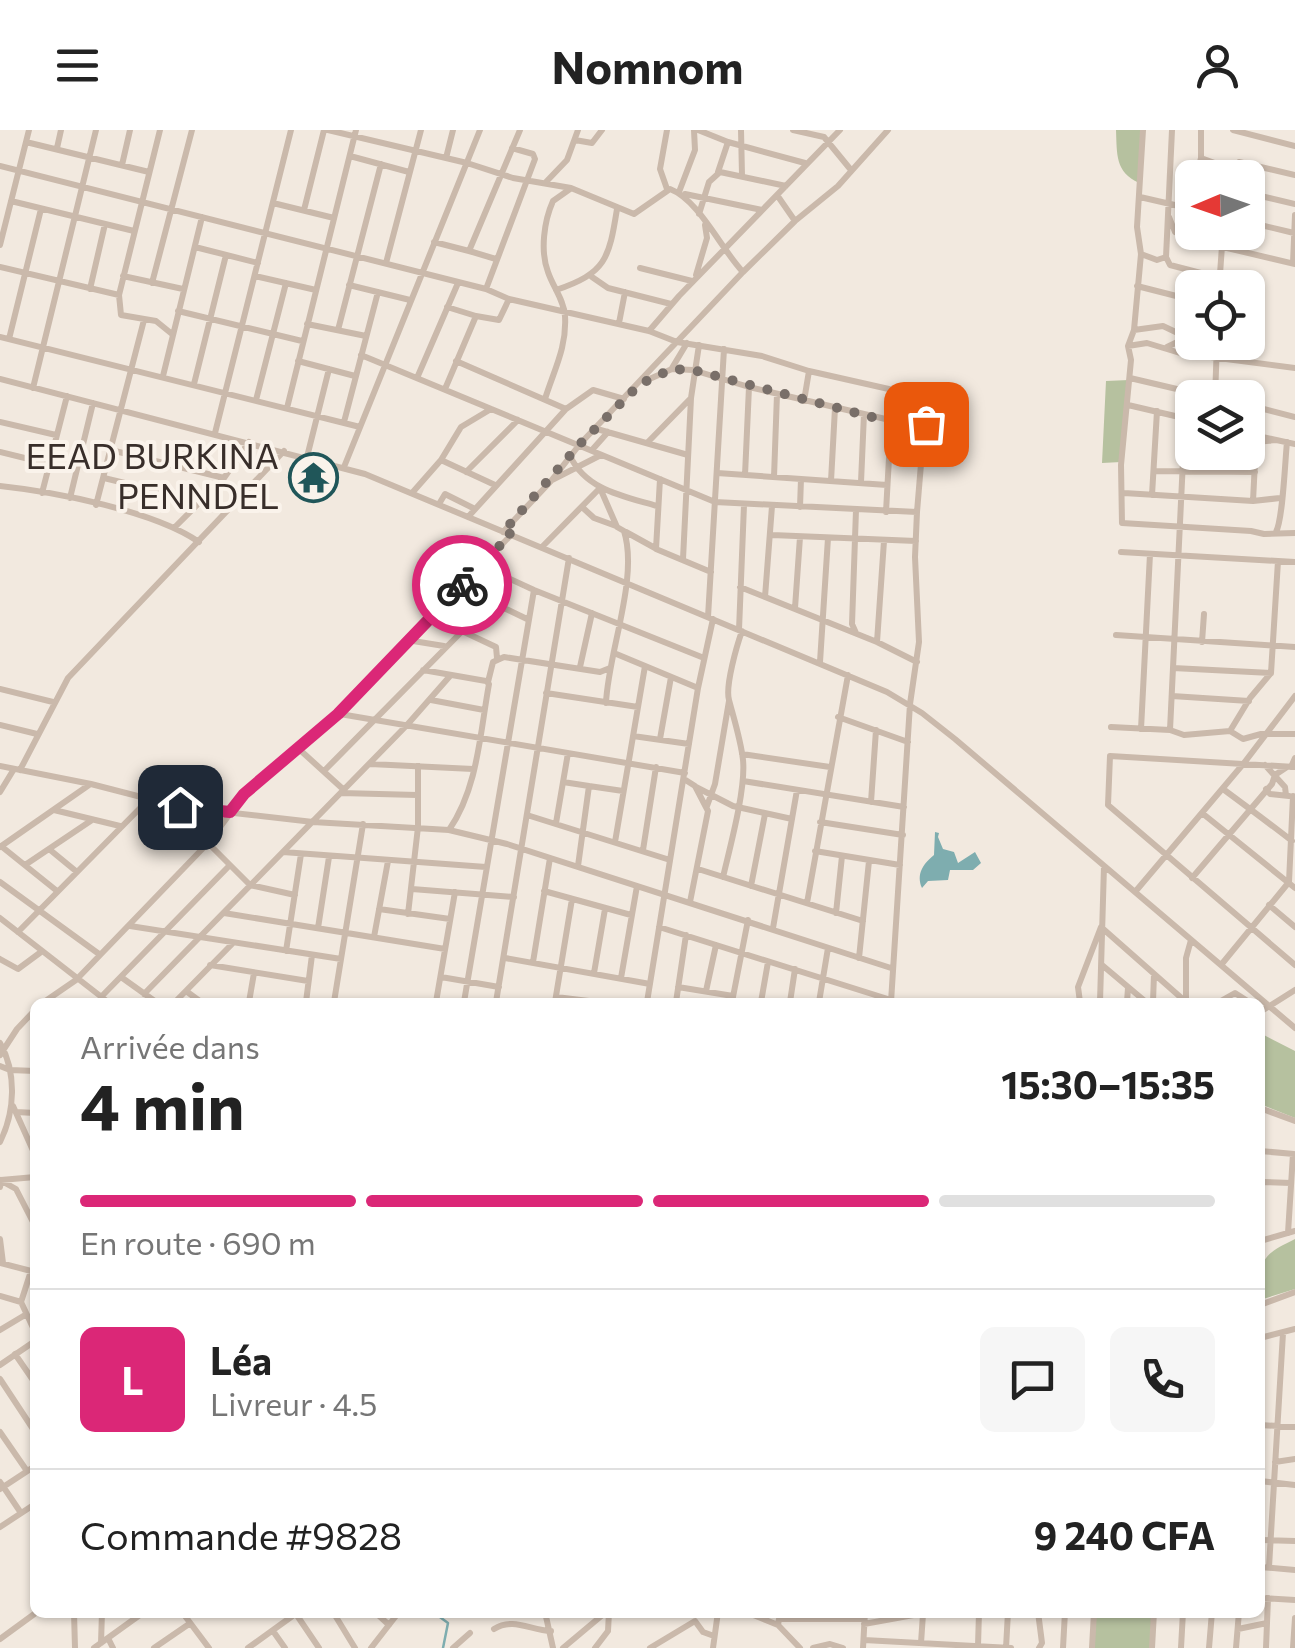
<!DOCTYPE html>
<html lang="fr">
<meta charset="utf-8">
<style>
:root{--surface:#fff;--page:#f6f6f6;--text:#222;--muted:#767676;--line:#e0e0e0;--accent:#db2777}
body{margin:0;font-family:Commissioner,sans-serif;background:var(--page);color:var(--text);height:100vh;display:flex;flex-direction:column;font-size:38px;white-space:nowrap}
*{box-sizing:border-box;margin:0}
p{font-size:32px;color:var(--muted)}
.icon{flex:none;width:55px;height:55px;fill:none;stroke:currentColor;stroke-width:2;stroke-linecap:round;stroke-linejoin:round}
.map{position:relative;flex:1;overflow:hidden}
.side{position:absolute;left:30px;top:868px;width:1235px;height:620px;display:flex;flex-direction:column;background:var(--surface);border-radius:15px;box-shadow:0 2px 8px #0004}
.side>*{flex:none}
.needle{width:65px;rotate:268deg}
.tools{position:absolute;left:1175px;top:30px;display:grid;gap:20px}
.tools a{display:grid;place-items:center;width:90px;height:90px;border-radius:15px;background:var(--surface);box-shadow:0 2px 8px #0004;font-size:50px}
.pin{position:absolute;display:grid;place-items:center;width:85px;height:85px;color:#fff;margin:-42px;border-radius:20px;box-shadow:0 5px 15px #0006}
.courier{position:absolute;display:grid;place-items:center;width:100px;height:100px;margin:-50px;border:8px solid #db2777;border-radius:50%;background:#fff;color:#222;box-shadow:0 2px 12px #0007}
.headline em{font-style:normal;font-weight:700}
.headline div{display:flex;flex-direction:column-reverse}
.headline{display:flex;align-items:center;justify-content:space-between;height:170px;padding:0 50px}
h1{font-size:65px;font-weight:700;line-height:75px}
.bar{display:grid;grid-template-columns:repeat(4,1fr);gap:15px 10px;align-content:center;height:120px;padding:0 50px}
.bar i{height:12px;border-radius:8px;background:var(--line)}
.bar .current{background:var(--accent)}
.bar p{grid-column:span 4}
.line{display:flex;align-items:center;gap:25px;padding:0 50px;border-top:2px solid var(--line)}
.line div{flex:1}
.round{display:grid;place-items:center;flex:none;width:105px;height:105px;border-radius:15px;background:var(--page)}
header{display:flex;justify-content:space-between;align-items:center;height:130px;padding:0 50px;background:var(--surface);font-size:45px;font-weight:700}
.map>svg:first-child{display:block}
.green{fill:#b6c19f}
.water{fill:#7eadaf}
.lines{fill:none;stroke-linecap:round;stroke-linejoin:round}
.stream{stroke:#7eadaf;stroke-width:2.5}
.minor{stroke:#cab9ab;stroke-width:6}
.done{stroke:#796f69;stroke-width:10;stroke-dasharray:0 18}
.route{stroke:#db2777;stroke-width:12}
.labels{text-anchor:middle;stroke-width:8;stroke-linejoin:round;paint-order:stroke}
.poi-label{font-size:35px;fill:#382e2a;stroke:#faf3eb;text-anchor:end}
</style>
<header><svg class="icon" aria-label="menu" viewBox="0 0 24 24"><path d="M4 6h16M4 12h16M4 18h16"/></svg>Nomnom<svg class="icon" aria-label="person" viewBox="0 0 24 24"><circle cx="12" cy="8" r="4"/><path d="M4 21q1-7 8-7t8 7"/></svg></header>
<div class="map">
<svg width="1295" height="1518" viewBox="0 0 1295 1518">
<rect width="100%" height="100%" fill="#f2e9df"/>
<path class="green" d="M1116 0H1142L1139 53C1115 42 1117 24 1116 0Z
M1129 250 1121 332 1102 333 1106 251Z
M1260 903 1295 921V988L1260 974Z
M1295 1109V1159L1260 1170C1261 1130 1258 1127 1295 1109Z
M1096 1483H1152L1151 1518H1094Z"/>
<path class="water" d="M935 702 939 703 938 707 943 719 954 722 958 733 975 722 981 733 973 740H950L948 750 928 751 922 758C916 744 923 734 934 725Z"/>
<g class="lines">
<path class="stream" d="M433 1482 448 1493 443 1518"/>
<path class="minor" d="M328 0 467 33 513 48 571 58 634 84 670 59C699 70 721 119 743 142
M698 0 728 12 718 42
M741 0 742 45
M793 0 824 7 851 40
M1143 0 1137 97 1141 124 1134 200 1128 216 1131 230 1121 335 1122 393 1251 401 1264 404 1295 403
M1233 0 1295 16
M575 10 592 13 602 0
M26 12 149 42
M728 12 805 33
M57 18 61 0
M350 26 409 42
M446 28 453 0
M1201 28 1231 39
M122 35 130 0
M0 36 486 159 509 169 649 201 677 212 762 226 809 241 933 269 924 298 917 382 915 427 919 512 910 574 891 872
M1196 48 1201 28V0
M1231 48V39L1239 32 1295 45
M545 53 567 30 578 0
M667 59 660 39 667 0
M679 62 695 20 694 0
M1248 63 1295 74
M685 64 762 80
M777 65 795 91
M1140 67 1192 79
M11 71 134 101
M273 73 334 88
M304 80 324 0
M699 84 709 52 720 42 786 56
M1169 87 1175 102 1193 110 1295 134
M1248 92 1294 103
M434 112 469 121
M0 115 29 0
M195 117 258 133
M1141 124 1157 130 1166 127 1170 135 1220 148
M1166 127 1172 0
M496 129 469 121 520 0
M386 133 421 0
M1293 133 1295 85
M0 137 119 165 121 185 156 191 172 204
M640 138 692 151
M696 145 707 108 705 95
M123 146 183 159
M255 146 316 160
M592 147 608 158 671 174
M152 153 192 0
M349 155 410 170
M1137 156 1192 170
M1219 158 1223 102
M90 159 105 94
M486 159 535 29 533 24 512 18
M556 160C606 143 609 129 617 79
M119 165 160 0
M178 181 302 211
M476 186 499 190 509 169
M619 193 625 162
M307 194 366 206
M338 200 381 34
M1134 200 1163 196 1184 206
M649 201 679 166 840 0
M0 207 360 297
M9 209 41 79
M1128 216 1147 213 1180 223 1295 238
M1167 217 1192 205
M361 225 715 372 917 382
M298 231 355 246
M456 231 566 279
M672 238 687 213
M163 246 202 87
M417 248 458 153
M1130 248 1215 268 1217 212
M0 249 365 344 887 562 922 583 955 609 1295 898
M645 251 672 239 693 240 749 257 924 298
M194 254 226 125
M33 258 96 0
M445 259 476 186 447 177
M545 269C554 240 567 217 565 186 564 170 553 157 548 142 540 121 544 91 553 71L570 59
M256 270 286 153
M804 271 809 241
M1128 275 1192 290
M1248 275 1295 287
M287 278 356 0
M0 292 56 305
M344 292 378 162
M597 299 688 325
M215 303 291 0
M1248 304 1295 314
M648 312 689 270
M111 320 224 348
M592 320 608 302
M0 322 49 334
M570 326C586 360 623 366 657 376
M307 327 329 239
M441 330 495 355
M344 337 480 0
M1155 341 1255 342
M1211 341 1212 322
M466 342 518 290
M717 343 887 355
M745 345 749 257
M774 347 777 264
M104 348 199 371
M660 349 656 419 711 442
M552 350 601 325
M831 351 835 278
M861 352 864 284
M0 356C56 362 154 381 199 412
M600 358 617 397 624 401C639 448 608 523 606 573
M42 363 67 266
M412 363 441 330 461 297 491 279
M1124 363 1253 371 1280 368
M1152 365 1157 281
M70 368 93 273
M1253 371 1256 312 1276 310
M439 374 445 364 473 378
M96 375 144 190
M582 377 594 388 616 396
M800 377 801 349
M886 382 891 292
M468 387 566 279 593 260 624 269
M175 397 224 348 249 312
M503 402 551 351 580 314 743 142 795 91 838 56 888 0
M626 402 655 418
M1276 402C1283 389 1285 331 1287 312
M772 405 916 411
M542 417 600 358
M1121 422 1295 432
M683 429 691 268 699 215
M429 433 454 462
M482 436 534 460 704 528
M460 457 527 489
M740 457 877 512 917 532
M765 467 772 376
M795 478 800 407
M708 487 724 219
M739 500 744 375
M462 501 496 517 497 528
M856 503 852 494 856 380
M1116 505 1295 517
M407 510 444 516
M877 512 884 411
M1202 512 1204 484
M614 523 698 558
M820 532 828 408
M580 537 592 483
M1173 538 1271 543
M423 540 486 551 489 554C480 603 478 658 449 700
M488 552 493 532 504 527 600 542 610 538
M0 559 53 572
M546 563 638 577
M1172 566 1249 571
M431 570 484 580
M340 584 685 643
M838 587 908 612
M0 595 37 604
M1111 597 1170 600 1184 605 1230 601 1243 609 1261 604H1295
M1141 599 1150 424
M1170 600 1185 289
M1230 601 1250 568 1271 543 1278 431
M633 606 689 614
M660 609 671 547
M300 620 344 660
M742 624 830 637
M370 634 473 639
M1265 635 1285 657 1286 665
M0 636 91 654 180 677 313 692 449 700 507 714 891 838
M1291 637 1295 628
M1295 637 1110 626 1108 675 1295 835
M20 640 68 548 284 321
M325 640 490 473
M684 649 695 656 708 681 690 772
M743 651 904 677
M563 652 589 656
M696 657 733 676 792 689
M1223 659C1246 676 1269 693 1292 711
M1266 659 1270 664 1289 666
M0 662 14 639
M341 663 417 665
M871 672 876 600
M707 676 715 654 729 571
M181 678 208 713 250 755 295 765
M54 680 120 696
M1202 683 1295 758
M527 685 670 730
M820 692 903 705
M556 693 568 623
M615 712 645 536
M1 716 57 761
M0 717 89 655
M49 719 77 742
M643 720 656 637
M815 721 900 735
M283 722 486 737
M25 735 92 690
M578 736 589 656 623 661
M698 739 863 791
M723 747C730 717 746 659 743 630 741 611 734 589 729 570 725 556 737 515 742 501
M1192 748 1272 654 1275 645 1287 637
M0 752 99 824
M751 756 765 684
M412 759 514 767
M544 761 631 785
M1135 762 1244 633 1295 566
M807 773 848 545
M1269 775 1295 797
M379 779 450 789
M224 783 445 819
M836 783 842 726
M408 784 418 697V636
M0 788 108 872
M130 796 341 829
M659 797 891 870
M318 798 329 727
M773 798 797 660
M18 802 150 668
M374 807 388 731
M286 821 301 724
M505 828 650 854
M859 828 869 731
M0 829 18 839 41 822
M533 832 550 728
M210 835 308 851
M1102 835 1146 872
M1221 835 1289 752 1293 666
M594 843 605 779
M121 847 156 872
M441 847 499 857
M621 848 637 756
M678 857 733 866
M186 861 201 872
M706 861 716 815
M144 864 407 595 450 546
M101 867 229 736
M556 867 597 872
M1186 871V828L1191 810
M44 872 76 850 208 713 245 664 300 620 338 584 511 405
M175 872 233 813
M249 872 254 843
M306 872 312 825
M334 872 363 694
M436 872 455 762
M464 872 534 460
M496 872 569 428
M555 872 572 769
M647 872 698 558 713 489
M676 872 686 805
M732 872 748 790
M761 872 768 832
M790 872 795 839
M819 872 828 818
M1080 872 1078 857 1101 797 1186 872
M1100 872 1104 736
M1127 872 1128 858
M1153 872 1154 844
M1219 872 1235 863 1249 872
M1260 882 1295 860
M0 913C17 943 15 982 0 1012
M0 925 17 899 35 880
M0 936 10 940 35 941
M13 976 35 1025
M1260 978 1295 991
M16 982 35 983
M1260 1021 1294 1024
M0 1050 16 1059 35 1096
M1261 1052 1291 1053
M0 1057 1 1050 35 1047
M1260 1088 1262 1052
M1288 1103 1293 1024
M0 1109 3 1133
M1260 1111 1295 1101
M0 1133 35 1142
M31 1141 21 1172 35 1202
M0 1166 21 1172
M1260 1175 1295 1162
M0 1200 25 1185
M1260 1208 1295 1199
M15 1224 35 1253
M0 1235 35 1211
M0 1249 35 1302
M1260 1295 1295 1297
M0 1302 27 1341
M1275 1332 1295 1329
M1260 1351 1295 1355
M0 1352 21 1383
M0 1359 35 1336
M0 1397 35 1374
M1260 1410 1295 1411
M1260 1437 1295 1440
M1269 1437 1283 1203
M1260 1468 1295 1470
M74 1482 75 1518
M182 1482 209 1518
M333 1482 355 1518
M375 1482 389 1495
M545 1482 553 1518
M725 1482H743
M746 1482 778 1495 800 1518
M1038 1482 1042 1513 1039 1518
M296 1484 319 1518
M864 1494 930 1482
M778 1495 779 1489H864
M494 1499C513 1487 530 1500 551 1501
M1238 1499 1267 1493
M273 1501 285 1518
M108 1508 113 1518
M0 1509 37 1482
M864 1510 1011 1518
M101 1513 102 1482
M921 1513 923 1484
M978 1516 979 1482
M94 1518 144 1482
M154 1518 189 1494
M248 1518 298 1482
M371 1518 399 1482
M453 1518 470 1503
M563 1518 606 1482
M595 1518 608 1501 609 1482
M650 1518 695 1491 703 1502 714 1506
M713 1518 718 1482
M813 1518 830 1514 843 1518
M863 1518 865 1482
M1006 1518 1008 1482
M1063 1518 1065 1482
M1092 1518 1094 1482
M1152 1518 1154 1482
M1181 1518 1183 1482
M1209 1518 1212 1482
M1236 1518 1239 1482
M1266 1518 1268 1468
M1293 1518 1295 1488"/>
</g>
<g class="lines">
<path class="done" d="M462 455 511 404 503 402 580 314 640 254 672 239 693 240 891 292 924 298 926 294"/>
<path class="route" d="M180 677 230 682 244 664 338 584 462 455"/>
</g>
<defs>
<symbol id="temple-ring" viewBox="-11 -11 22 22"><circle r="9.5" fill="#faf3eb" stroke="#205659" stroke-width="1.5"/><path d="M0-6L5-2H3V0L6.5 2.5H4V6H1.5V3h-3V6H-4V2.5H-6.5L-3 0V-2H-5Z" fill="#205659"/></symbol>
</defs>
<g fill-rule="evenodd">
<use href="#temple-ring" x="286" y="320" width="55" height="55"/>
</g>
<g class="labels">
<g class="poi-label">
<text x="279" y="339">EEAD BURKINA<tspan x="279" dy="40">PENNDEL</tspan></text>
</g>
</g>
</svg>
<div class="tools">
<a><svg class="needle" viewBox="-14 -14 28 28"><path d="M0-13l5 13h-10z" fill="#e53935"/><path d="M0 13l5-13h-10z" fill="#767676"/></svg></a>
<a><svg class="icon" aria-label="locate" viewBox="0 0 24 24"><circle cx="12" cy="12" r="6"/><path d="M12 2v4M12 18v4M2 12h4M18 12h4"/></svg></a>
<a><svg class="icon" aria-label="layers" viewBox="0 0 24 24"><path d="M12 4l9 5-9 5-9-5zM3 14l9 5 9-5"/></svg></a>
</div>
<div class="pin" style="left:926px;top:294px;background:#ea580c"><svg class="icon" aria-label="bag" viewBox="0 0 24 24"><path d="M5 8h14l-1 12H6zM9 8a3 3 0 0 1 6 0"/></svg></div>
<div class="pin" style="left:180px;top:677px;background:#1f2937"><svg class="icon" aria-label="home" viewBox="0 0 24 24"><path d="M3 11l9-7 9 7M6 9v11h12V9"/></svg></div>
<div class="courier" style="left:462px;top:455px"><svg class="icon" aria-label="bike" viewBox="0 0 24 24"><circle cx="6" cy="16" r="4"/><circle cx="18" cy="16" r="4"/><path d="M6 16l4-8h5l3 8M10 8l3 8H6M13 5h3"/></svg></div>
<section class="side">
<div class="headline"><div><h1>4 min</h1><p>Arrivée dans</p></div><em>15:30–15:35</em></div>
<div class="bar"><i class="current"></i><i class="current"></i><i class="current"></i><i></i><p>En route · 690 m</p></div>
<div class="line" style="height:180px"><b class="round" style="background:var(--accent);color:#fff">L</b><div><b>Léa</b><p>Livreur · 4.5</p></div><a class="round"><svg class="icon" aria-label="chat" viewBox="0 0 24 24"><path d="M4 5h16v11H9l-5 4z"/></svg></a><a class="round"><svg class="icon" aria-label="phone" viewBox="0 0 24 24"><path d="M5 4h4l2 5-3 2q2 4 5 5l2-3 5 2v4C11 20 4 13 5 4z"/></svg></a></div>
<div class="line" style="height:130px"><div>Commande #9828</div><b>9 240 CFA</b></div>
</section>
</div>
